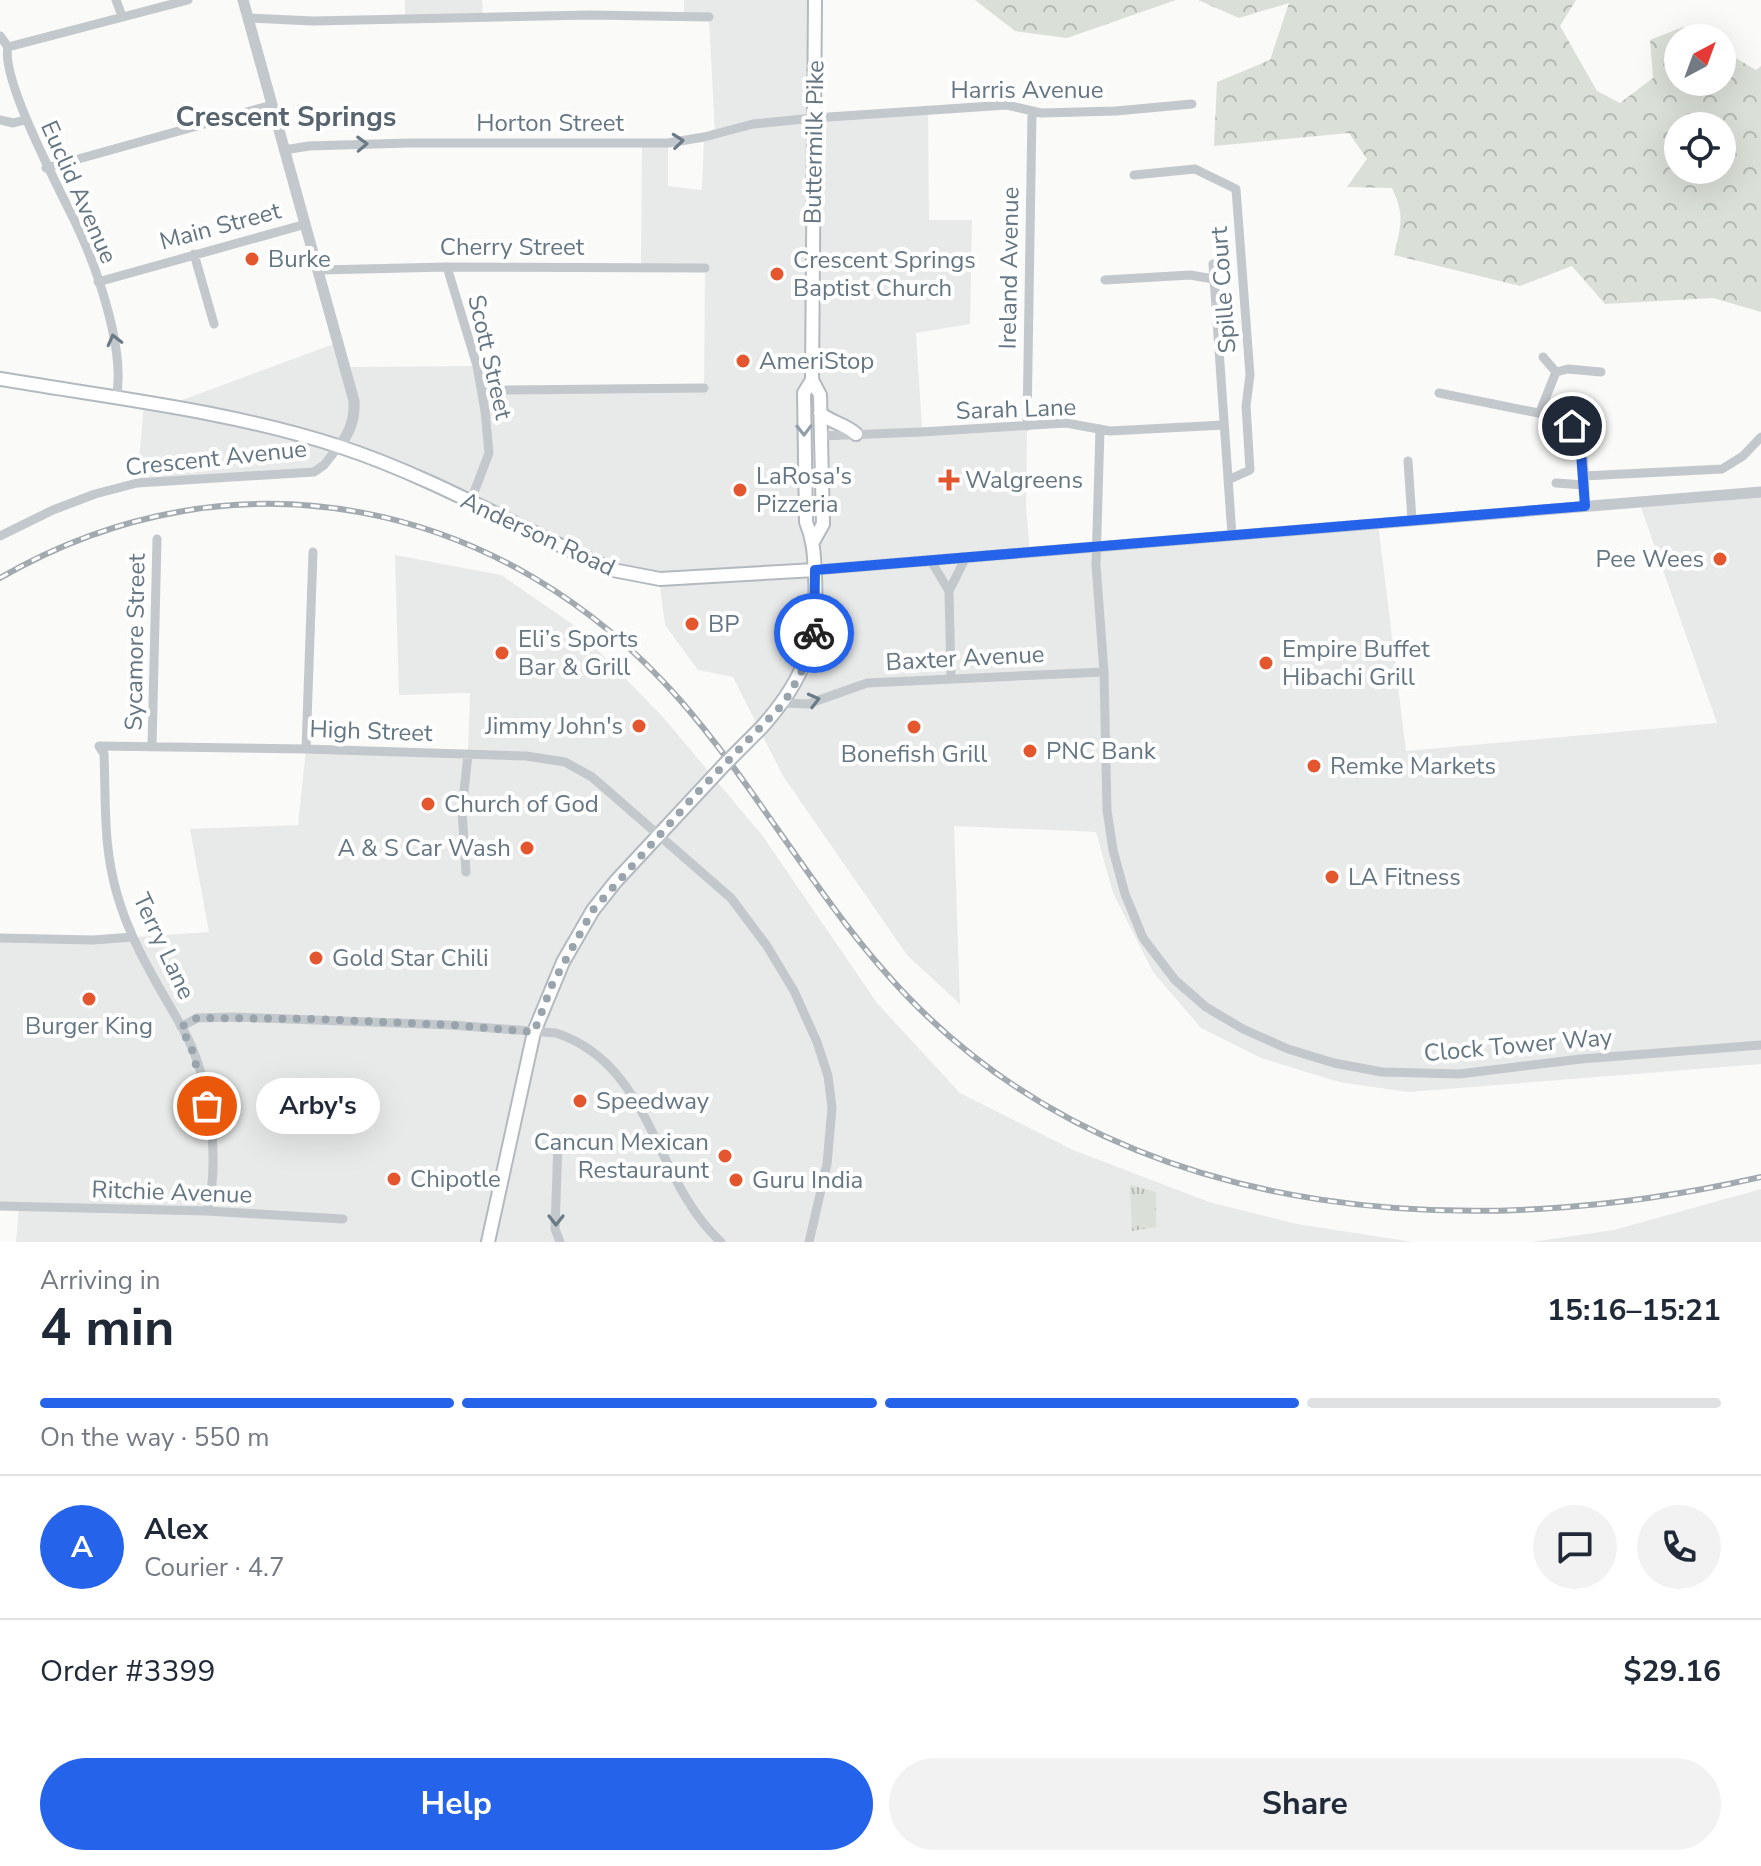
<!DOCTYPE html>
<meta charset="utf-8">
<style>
:root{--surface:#fff;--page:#f2f2f3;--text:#1f2937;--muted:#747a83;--line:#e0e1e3;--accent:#2563eb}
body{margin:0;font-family:"Nunito Sans",sans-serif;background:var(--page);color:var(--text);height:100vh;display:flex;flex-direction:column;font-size:30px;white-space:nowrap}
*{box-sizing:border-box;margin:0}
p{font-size:26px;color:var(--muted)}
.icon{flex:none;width:44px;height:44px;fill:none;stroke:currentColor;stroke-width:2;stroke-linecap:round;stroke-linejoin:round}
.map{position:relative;height:1242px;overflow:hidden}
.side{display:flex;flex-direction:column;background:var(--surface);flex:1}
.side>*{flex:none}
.needle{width:52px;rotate:41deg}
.tools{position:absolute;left:1664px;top:24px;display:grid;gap:16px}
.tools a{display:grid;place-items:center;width:72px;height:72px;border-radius:50%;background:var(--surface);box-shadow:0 8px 32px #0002;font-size:40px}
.pin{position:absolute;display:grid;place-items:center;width:68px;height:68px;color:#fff;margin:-34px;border:4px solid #fff;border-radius:50%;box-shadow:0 2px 8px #0007}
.courier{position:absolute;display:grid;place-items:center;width:80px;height:80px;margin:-40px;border:6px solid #2563eb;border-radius:50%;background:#fff;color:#222;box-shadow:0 2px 10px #0007}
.bubble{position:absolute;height:56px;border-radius:28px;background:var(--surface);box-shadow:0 8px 32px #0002;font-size:26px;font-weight:700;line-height:56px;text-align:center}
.overview em{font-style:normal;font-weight:700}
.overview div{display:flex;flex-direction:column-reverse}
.overview{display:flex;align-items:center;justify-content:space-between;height:136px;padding:0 40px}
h1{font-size:52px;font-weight:700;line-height:60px}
.bar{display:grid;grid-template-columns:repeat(4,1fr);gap:12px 8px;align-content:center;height:96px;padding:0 40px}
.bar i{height:10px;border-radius:6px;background:var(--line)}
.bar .current{background:var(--accent)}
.bar p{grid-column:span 4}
.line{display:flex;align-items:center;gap:20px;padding:0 40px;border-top:2px solid var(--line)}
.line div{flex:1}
.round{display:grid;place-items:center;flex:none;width:84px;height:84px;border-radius:42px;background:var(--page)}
.button{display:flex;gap:16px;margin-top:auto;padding:16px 40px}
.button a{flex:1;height:92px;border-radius:48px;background:var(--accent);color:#fff;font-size:32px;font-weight:700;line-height:92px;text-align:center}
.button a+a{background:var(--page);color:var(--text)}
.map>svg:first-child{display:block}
.built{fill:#e8e9e9}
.forest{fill:url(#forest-crowns);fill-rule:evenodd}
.park{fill:url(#park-tufts)}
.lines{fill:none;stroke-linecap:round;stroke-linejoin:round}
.secondary-casing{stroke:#b3babf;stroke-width:16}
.minor{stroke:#c3c8cc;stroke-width:9}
.tertiary{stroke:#c3c8cc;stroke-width:11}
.secondary{stroke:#fff;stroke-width:12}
.rail-casing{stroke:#a2aab0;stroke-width:6}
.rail{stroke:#fff;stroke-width:3;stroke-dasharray:9;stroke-linecap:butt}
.secondary-bridge-casing{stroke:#b3babf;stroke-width:16;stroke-linecap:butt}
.secondary-bridge{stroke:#fff;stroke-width:12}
.oneway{stroke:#6a7a87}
.oneway2{stroke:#939fa8}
.done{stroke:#99a4ac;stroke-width:8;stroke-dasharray:0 14.4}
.route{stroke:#2563eb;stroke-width:10}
.poi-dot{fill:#e4572e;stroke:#fff;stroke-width:3}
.labels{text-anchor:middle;stroke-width:8;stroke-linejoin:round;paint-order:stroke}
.street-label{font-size:24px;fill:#657683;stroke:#fff}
.poi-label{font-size:24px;fill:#657683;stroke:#fff;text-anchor:start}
.quarter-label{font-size:28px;font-weight:bold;fill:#57646e;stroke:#fff}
</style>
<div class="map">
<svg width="1761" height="1242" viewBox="0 0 1761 1242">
<defs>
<pattern id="forest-crowns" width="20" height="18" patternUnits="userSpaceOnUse" patternTransform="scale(2)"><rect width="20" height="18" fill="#dadfd7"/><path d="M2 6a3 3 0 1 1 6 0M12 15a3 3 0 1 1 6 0" fill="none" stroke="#b4b9b4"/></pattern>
<pattern id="park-tufts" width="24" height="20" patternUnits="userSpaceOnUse" patternTransform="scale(2)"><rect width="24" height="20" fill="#dadfd7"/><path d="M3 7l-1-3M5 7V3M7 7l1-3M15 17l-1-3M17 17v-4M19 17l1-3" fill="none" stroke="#b4b9b4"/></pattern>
</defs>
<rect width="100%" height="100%" fill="#fafaf8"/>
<path class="built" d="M405 0H482L483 17 405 19Z
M684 0H815L814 117 928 111 929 220H972L970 324 916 333 922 429 1027 426 1026 506 1030 552 1378 523 1406 751 1717 723 1639 502 1761 492V1064L1408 1092 1339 1082 1261 1058 1201 1028 1153 972 1113 893 1096 832 954 826 960 1004 907 955 783 776 733 677 698 670 665 625 659 579 641 578 340 446 314 472 137 483 144 404 163 407 339 342 347 367 477 366 483 393 704 388 705 268 641 267 642 143H668V186L702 190 704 137 715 134 709 18 684 17Z
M395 555 501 575 572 624 662 716 762 835 877 1003 960 1093 1073 1150 1209 1202 1297 1224 1413 1242H16L19 1207 0 1206V938L93 940 209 932 190 829 298 825 306 749 468 754 470 693 399 695Z
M1761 1189V1242H1531L1614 1230Z"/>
<path class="forest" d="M975 0H1176L1067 38 1015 31Z
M1198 0H1576L1560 26 1597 91 1620 103 1653 78 1650 40 1683 27 1701 38H1678V82H1722V50L1756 70 1761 66V312L1713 298 1605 304 1572 266 1520 286 1394 255C1401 226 1405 215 1392 188L1347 187 1367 159 1349 133 1214 146 1217 82 1270 60 1289 3 1239 18ZM1722 126V170H1678V126Z"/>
<path class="park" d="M1130 1185 1156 1192V1227L1132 1231Z"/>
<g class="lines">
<defs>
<path id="secondary" d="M0 379C113 398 231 411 341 447 435 478 522 530 613 570L660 579 815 570
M820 413C832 423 845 424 856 434
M814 540 823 524 820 395 812 380 815 0
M761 728C805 679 818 642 815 576 814 556 814 541 806 522L804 393 812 380
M488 1242 534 1032 563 962 593 910 616 881 725 764"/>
</defs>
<use href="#secondary" class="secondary-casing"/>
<path class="minor" d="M116 0 122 16
M248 18 313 21 590 15 709 17
M0 36 8 47C0 79 62 194 78 228 98 271 126 352 116 399
M8 47 188 0
M0 120 13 123 25 120
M284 150 309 146 409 143H668L704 137 753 124 814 118 1007 105 1041 113 1116 111 1192 104
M46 168 272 105
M1134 175 1195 169 1236 189 1250 375 1246 406 1250 470 1228 480
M194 254 214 324
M1213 264 1232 535
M447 267 477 366 485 411 489 453 470 503
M320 270 447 267 705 268
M1105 280 1190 275 1214 279
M98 282 306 224
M1543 357 1556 372
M482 393 501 390 704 388
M1439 393 1563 418C1588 439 1584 476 1585 506
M1540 412 1556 372 1568 369 1601 372
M1027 426 1032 112
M1100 429 1096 565 1104 672 1107 810 1113 850 1125 894 1143 938 1175 980 1206 1007 1243 1029 1288 1049 1334 1063 1382 1072 1459 1074 1581 1059 1761 1045
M821 436 921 432 1066 423 1110 431 1224 425
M1408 461 1412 520
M1584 476 1722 469 1743 456 1761 437
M1556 483 1584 485
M0 536 53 510 95 494 137 483 314 472 324 465 339 446
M931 561 949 591
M951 679 949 591 966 557
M784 703 808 704 867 683 1104 672
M152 746 157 539
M306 749 313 552
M466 872 462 810 468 754
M0 938 93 940 133 937
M181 1027 197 1018 233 1017 451 1025 556 1033C653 1065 653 1180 721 1242
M558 1141 555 1229 560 1242
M0 1206 207 1211 343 1219
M207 1211C221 1161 209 1076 184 1031 159 986 131 944 117 894 103 846 106 804 104 754L99 746 306 749 526 756 565 762 592 777 731 898 767 946 794 991 817 1042 828 1076 832 1108 827 1164 809 1242"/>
<path class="tertiary" d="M243 0 354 401C355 418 350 433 339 446
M815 570 1761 492"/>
<use href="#secondary" class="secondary"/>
<defs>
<path id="rail" d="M0 578C235 442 504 499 680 700 768 801 829 923 927 1016 1148 1226 1478 1242 1761 1177"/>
</defs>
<use href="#rail" class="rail-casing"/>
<use href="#rail" class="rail"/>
<defs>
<path id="secondary-bridge" d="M725 764 761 728"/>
</defs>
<use href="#secondary-bridge" class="secondary-bridge-casing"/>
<use href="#secondary-bridge" class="secondary-bridge"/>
</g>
<defs><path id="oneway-chevron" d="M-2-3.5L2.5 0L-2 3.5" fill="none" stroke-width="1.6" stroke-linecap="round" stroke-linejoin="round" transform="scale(2)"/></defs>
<g class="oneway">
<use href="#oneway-chevron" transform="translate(678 141) rotate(-6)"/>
<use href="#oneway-chevron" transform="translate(362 144) rotate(-2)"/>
<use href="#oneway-chevron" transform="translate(114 340) rotate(-104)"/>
<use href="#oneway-chevron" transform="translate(814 700) rotate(-14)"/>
<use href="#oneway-chevron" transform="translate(556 1220) rotate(90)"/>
</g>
<use class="oneway2" href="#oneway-chevron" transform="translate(804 430) rotate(89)"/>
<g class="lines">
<path class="done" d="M207 1106 192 1050 181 1027 197 1018 317 1019 451 1025 534 1032 552 985 593 910 696 794 784 703 801 673 814 633"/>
<path class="route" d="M814 633 815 570 1585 506 1580 440 1572 426"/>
</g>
<g class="poi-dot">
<circle cx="252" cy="259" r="8"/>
<circle cx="777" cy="274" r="8"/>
<circle cx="743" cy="361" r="8"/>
<path d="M945 468h8v8h8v8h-8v8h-8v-8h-8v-8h8z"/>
<circle cx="740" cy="490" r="8"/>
<circle cx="1720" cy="559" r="8"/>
<circle cx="692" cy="624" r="8"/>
<circle cx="502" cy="653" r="8"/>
<circle cx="1266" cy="663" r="8"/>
<circle cx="639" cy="726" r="8"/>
<circle cx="914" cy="727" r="8"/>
<circle cx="1030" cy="751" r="8"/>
<circle cx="1314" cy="766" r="8"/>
<circle cx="428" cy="804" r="8"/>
<circle cx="527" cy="848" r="8"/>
<circle cx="1332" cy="877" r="8"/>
<circle cx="316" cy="958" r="8"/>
<circle cx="89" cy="999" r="8"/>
<circle cx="580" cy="1101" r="8"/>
<circle cx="725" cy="1156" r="8"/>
<circle cx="394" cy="1179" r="8"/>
<circle cx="736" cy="1180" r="8"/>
</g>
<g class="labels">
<g class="street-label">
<text x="1027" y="98">Harris Avenue</text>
<text x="550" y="131">Horton Street</text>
<text transform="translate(814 142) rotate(-89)" y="8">Buttermilk Pike</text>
<text transform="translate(79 192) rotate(66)" y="8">Euclid Avenue</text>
<text transform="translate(220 226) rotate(-15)" y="8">Main Street</text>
<text x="512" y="255">Cherry Street</text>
<text transform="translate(1009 268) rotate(-89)" y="8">Ireland Avenue</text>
<text transform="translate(1223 290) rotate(-94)" y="8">Spille Court</text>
<text transform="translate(490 357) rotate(77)" y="8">Scott Street</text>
<text transform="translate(1016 409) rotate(-2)" y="8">Sarah Lane</text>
<text transform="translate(216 458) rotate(-6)" y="8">Crescent Avenue</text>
<text transform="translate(538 534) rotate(25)" y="8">Anderson Road</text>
<text transform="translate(135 642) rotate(-89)" y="8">Sycamore Street</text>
<text transform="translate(965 658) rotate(-3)" y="8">Baxter Avenue</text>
<text transform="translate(371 731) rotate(2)" y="8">High Street</text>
<text transform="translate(164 946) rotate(65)" y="8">Terry Lane</text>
<text transform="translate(1518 1045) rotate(-5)" y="8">Clock Tower Way</text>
<text transform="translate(172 1192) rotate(2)" y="8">Ritchie Avenue</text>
</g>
<g class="poi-label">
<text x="268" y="267">Burke</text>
<text x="793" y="268">Crescent Springs<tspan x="793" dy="28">Baptist Church</tspan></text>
<text x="759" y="369">AmeriStop</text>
<text x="756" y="484">LaRosa's<tspan x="756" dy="28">Pizzeria</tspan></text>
<text x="965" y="488">Walgreens</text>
<text x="1704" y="567" text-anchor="end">Pee Wees</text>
<text x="708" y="632">BP</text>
<text x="518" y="647">Eli’s Sports<tspan x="518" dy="28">Bar &amp; Grill</tspan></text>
<text x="1282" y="657">Empire Buffet<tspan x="1282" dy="28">Hibachi Grill</tspan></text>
<text x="623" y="734" text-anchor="end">Jimmy John's</text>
<text x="1046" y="759">PNC Bank</text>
<text x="914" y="762" text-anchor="middle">Bonefish Grill</text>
<text x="1330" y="774">Remke Markets</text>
<text x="444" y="812">Church of God</text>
<text x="511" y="856" text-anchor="end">A &amp; S Car Wash</text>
<text x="1348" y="885">LA Fitness</text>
<text x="332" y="966">Gold Star Chili</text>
<text x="89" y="1034" text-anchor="middle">Burger King</text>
<text x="596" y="1109">Speedway</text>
<text x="709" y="1150" text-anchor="end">Cancun Mexican<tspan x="709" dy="28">Restauraunt</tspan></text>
<text x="410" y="1187">Chipotle</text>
<text x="752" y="1188">Guru India</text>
</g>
<g class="quarter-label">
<text x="286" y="126">Crescent Springs</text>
</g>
</g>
</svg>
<div class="tools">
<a><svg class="needle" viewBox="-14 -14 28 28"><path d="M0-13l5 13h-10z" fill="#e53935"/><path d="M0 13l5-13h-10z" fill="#747a83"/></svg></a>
<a><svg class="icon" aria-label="locate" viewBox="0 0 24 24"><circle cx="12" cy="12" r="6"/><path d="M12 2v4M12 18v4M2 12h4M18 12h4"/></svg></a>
</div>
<div class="pin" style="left:207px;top:1106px;background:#ea580c"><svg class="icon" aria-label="bag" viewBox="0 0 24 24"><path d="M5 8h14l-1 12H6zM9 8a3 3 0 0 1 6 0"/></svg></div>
<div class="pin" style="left:1572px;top:426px;background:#1f2937"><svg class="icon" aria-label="home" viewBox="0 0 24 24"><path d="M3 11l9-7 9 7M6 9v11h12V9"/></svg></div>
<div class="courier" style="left:814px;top:633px"><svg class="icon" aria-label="bike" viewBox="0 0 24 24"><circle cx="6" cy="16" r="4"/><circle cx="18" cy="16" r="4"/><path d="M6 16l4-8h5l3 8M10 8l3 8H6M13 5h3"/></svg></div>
<div class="bubble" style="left:256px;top:1078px;width:124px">Arby's</div>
</div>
<section class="side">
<div class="overview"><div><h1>4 min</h1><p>Arriving in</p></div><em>15:16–15:21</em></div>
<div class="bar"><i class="current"></i><i class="current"></i><i class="current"></i><i></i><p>On the way · 550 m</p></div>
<div class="line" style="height:144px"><b class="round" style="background:var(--accent);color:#fff">A</b><div><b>Alex</b><p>Courier · 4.7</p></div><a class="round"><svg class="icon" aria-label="chat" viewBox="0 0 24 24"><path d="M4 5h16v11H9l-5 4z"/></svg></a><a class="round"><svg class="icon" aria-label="phone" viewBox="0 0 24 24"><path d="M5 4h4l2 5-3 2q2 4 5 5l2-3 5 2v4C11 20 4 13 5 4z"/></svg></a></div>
<div class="line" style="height:104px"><div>Order #3399</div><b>$29.16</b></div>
<div class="button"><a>Help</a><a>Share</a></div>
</section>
